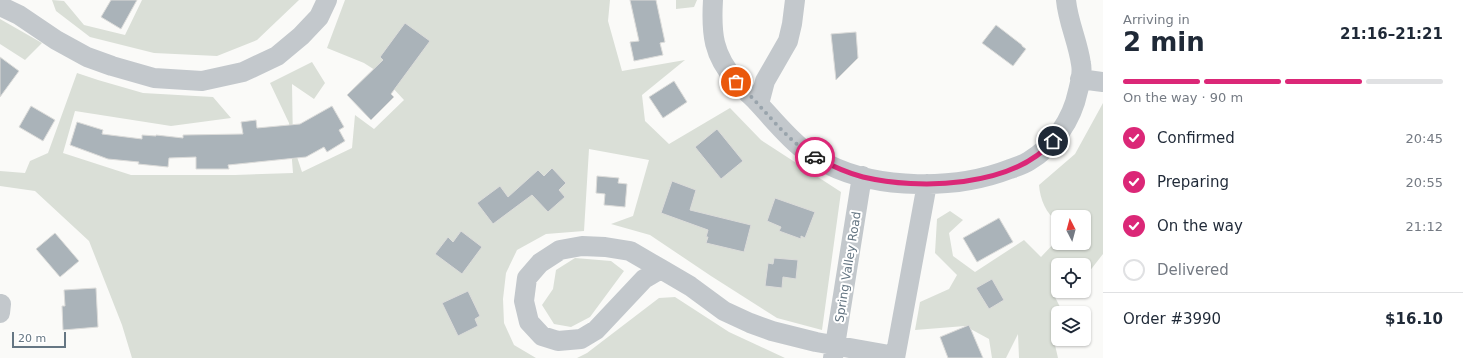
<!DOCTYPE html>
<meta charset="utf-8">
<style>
:root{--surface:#fff;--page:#f6f6f7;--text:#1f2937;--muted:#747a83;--line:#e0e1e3;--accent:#db2777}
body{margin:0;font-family:"DejaVu Sans",sans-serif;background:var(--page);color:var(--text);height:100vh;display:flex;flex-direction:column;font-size:15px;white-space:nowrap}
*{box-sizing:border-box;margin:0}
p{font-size:13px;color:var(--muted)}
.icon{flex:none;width:22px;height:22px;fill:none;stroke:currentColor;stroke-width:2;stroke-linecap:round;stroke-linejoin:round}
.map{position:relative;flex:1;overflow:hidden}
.details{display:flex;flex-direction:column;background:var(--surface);width:360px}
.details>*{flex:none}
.needle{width:26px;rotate:354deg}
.buttons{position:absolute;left:1051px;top:210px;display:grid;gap:8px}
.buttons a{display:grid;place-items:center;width:40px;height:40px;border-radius:6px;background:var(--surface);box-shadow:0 1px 3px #0004;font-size:20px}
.scale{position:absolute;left:12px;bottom:10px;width:54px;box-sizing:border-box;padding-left:4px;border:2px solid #657683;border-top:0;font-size:11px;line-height:14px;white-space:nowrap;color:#657683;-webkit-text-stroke:3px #fff;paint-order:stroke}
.pin{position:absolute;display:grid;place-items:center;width:34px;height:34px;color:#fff;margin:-17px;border:2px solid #fff;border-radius:50%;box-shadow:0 1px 4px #0007}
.courier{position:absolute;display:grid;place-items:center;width:40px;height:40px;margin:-20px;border:3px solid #db2777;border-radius:50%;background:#fff;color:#222;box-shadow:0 1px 5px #0007}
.summary em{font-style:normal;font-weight:600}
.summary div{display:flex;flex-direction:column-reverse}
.summary{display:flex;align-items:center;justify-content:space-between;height:68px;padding:0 20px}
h1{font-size:26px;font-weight:600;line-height:30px}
.bar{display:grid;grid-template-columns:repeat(4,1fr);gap:6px 4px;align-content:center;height:48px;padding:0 20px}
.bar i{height:5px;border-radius:3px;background:var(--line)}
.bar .current{background:var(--accent)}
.bar p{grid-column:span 4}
.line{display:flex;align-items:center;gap:10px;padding:0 20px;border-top:1px solid var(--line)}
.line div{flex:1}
ol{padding:0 20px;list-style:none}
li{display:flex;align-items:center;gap:12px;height:44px}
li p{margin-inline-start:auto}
li .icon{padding:4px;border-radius:50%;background:var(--accent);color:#fff;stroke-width:4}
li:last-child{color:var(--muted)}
li i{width:22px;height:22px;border:2px solid var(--line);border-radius:50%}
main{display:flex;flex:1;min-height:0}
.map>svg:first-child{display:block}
.green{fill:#dadfd7}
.building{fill:#aab3b9;stroke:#dcdcda}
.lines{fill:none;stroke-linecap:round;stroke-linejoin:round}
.minor{stroke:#c3c8cc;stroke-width:20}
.done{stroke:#99a4ac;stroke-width:4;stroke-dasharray:0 7.2}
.route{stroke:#db2777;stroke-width:5}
.labels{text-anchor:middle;stroke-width:4;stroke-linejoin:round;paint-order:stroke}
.street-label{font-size:12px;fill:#657683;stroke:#fff}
</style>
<main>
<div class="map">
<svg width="1103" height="358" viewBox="0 0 1103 358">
<rect width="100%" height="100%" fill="#fafaf8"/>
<path class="green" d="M52 0 64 1 84 25 125 35 142 0H299L257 40 217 56 154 53 90 37 56 11Z
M345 0H610L608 21 622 71 685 60 642 95 645 121 669 144 730 108 761 140 841 192 822 330 777 318 711 276 650 235 611 224 633 216 649 160 589 149 584 231 546 234 517 250 506 273 503 299 504 323 514 345 536 358H132L122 325 89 241 35 191 0 186V171L25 173 30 161 48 153 77 73 98 80 143 93 213 97 231 118 171 126 75 111 63 153 131 175H235L293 173 289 123 270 83 312 62 325 83 314 99 292 84 293 145 302 172 352 148 355 115 374 129 404 100 378 72 364 63 327 48Z
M676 0H697L694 7 676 9Z
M0 19 42 43 25 60 0 44Z
M1103 103V254L1085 277 1084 265H1058V277L1052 291 1063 313H1058V338L1055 345 1058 358H1019L1018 334 1006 358H992L989 339 965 326 915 330 920 302 949 289 957 275 935 253 937 219 950 211 963 220 949 233 953 256 975 272 1024 240 1041 257 1058 239V243H1084V217H1058V222C1046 214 1040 199 1039 185L1075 154Z
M575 258 611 261 624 271 590 317 571 327 554 324 542 305 553 289 556 270Z
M675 297 729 332 785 358H577L587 353 659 298Z"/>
<path class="building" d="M111 0H137L121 29 101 17Z
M630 0H656L665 42 660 43 663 55 634 61 630 42 639 41Z
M405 23 430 41 391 94 394 97 371 120 347 95 383 60 380 57Z
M996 25 1022 45V46L1026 49 1013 66 982 43Z
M856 32 858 58 836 80 831 34Z
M0 57 19 71 0 97Z
M674 81 687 102 663 118 649 97Z
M31 106 55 120 43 141 19 127Z
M332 106 344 127 339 130 345 141 327 152 324 147 306 157 228 165 229 169H196V157L169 158 168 167 138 164 139 162 108 159 70 145 77 122 103 130 102 134 142 139V135L156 136V135L183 138V135L243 134 241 122 256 120 257 128 300 124Z
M717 129 743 161 721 179 695 147Z
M552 168 566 183 559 190 565 197 548 212 532 195 493 224 477 203 500 186 508 197 538 170 544 176Z
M597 176 619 178 618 183 627 184 625 207 604 205 605 194 596 193Z
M672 181 696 190 690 210 751 225 744 252 706 243 708 237H706L708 230 661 213Z
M775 198 815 212 805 238 801 236V239L779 231 781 227 767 221Z
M999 218 1013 242 977 262 963 238Z
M461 231 482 247 462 274 435 254 448 237 453 242Z
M55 233 79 261 60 277 36 249Z
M774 258 798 260 796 279 783 277 782 288 765 286 768 263 773 264Z
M992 279 1004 300 989 309 976 288Z
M96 288 98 327 63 330 62 306H65L64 290Z
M468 291 480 316 475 319 478 326 458 336 442 303Z
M969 325 983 358H948L940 337Z"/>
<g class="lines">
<path class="minor" d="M713 0C711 34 713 55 736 81 742 89 751 95 757 102 771 117 788 138 804 150 810 155 819 160 827 164 879 190 956 190 1010 169 1016 167 1023 165 1029 161 1054 146 1072 120 1078 91 1080 83 1083 73 1081 64 1078 42 1068 22 1066 0
M0 6 19 15 56 40 87 57 112 66 154 78 202 81 243 72 277 56 301 36 319 17 327 0
M1080 79 1103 82
M759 104 765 81 788 41 792 24 795 0
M661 269 644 279 596 330 581 339 558 341 542 336 529 322 524 301 527 278 540 263 560 250 582 246 605 247 630 251 661 269 690 286 724 311 750 323 772 331 816 342 895 356
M0 313 1 304
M833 358 862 176
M895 358 927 184"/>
</g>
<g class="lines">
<path class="done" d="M736 82C763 106 784 139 815 157"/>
<path class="route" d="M815 157C830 165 847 173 863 177 919 190 1012 188 1053 141"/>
</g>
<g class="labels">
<g class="street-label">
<text transform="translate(848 267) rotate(-81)" y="4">Spring Valley Road</text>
</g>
</g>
</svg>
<div class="buttons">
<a><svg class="needle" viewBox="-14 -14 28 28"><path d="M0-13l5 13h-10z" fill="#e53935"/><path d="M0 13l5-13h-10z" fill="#747a83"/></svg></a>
<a><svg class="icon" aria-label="locate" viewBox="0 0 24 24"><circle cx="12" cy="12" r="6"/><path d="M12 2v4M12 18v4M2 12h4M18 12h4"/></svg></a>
<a><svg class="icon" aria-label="layers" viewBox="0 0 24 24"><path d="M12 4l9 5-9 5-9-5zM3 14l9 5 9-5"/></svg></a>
</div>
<div class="scale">20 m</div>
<div class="pin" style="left:736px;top:82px;background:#ea580c"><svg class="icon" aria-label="bag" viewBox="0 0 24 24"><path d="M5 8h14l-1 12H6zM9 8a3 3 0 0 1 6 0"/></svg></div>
<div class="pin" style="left:1053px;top:141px;background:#1f2937"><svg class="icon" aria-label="home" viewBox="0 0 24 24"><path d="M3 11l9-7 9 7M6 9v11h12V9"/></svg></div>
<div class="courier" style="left:815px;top:157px"><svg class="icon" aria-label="car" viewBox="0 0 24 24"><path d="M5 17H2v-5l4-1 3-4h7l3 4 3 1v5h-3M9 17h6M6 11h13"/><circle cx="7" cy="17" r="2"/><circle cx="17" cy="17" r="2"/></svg></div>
</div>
<section class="details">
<div class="summary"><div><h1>2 min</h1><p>Arriving in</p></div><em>21:16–21:21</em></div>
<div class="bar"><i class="current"></i><i class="current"></i><i class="current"></i><i></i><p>On the way · 90 m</p></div>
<ol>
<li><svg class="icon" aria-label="check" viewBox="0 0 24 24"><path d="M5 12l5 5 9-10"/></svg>Confirmed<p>20:45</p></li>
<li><svg class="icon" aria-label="check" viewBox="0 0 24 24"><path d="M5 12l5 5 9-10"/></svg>Preparing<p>20:55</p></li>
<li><svg class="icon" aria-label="check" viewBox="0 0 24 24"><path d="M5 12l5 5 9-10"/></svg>On the way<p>21:12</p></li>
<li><i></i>Delivered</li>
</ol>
<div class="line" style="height:52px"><div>Order #3990</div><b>$16.10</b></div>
</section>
</main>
